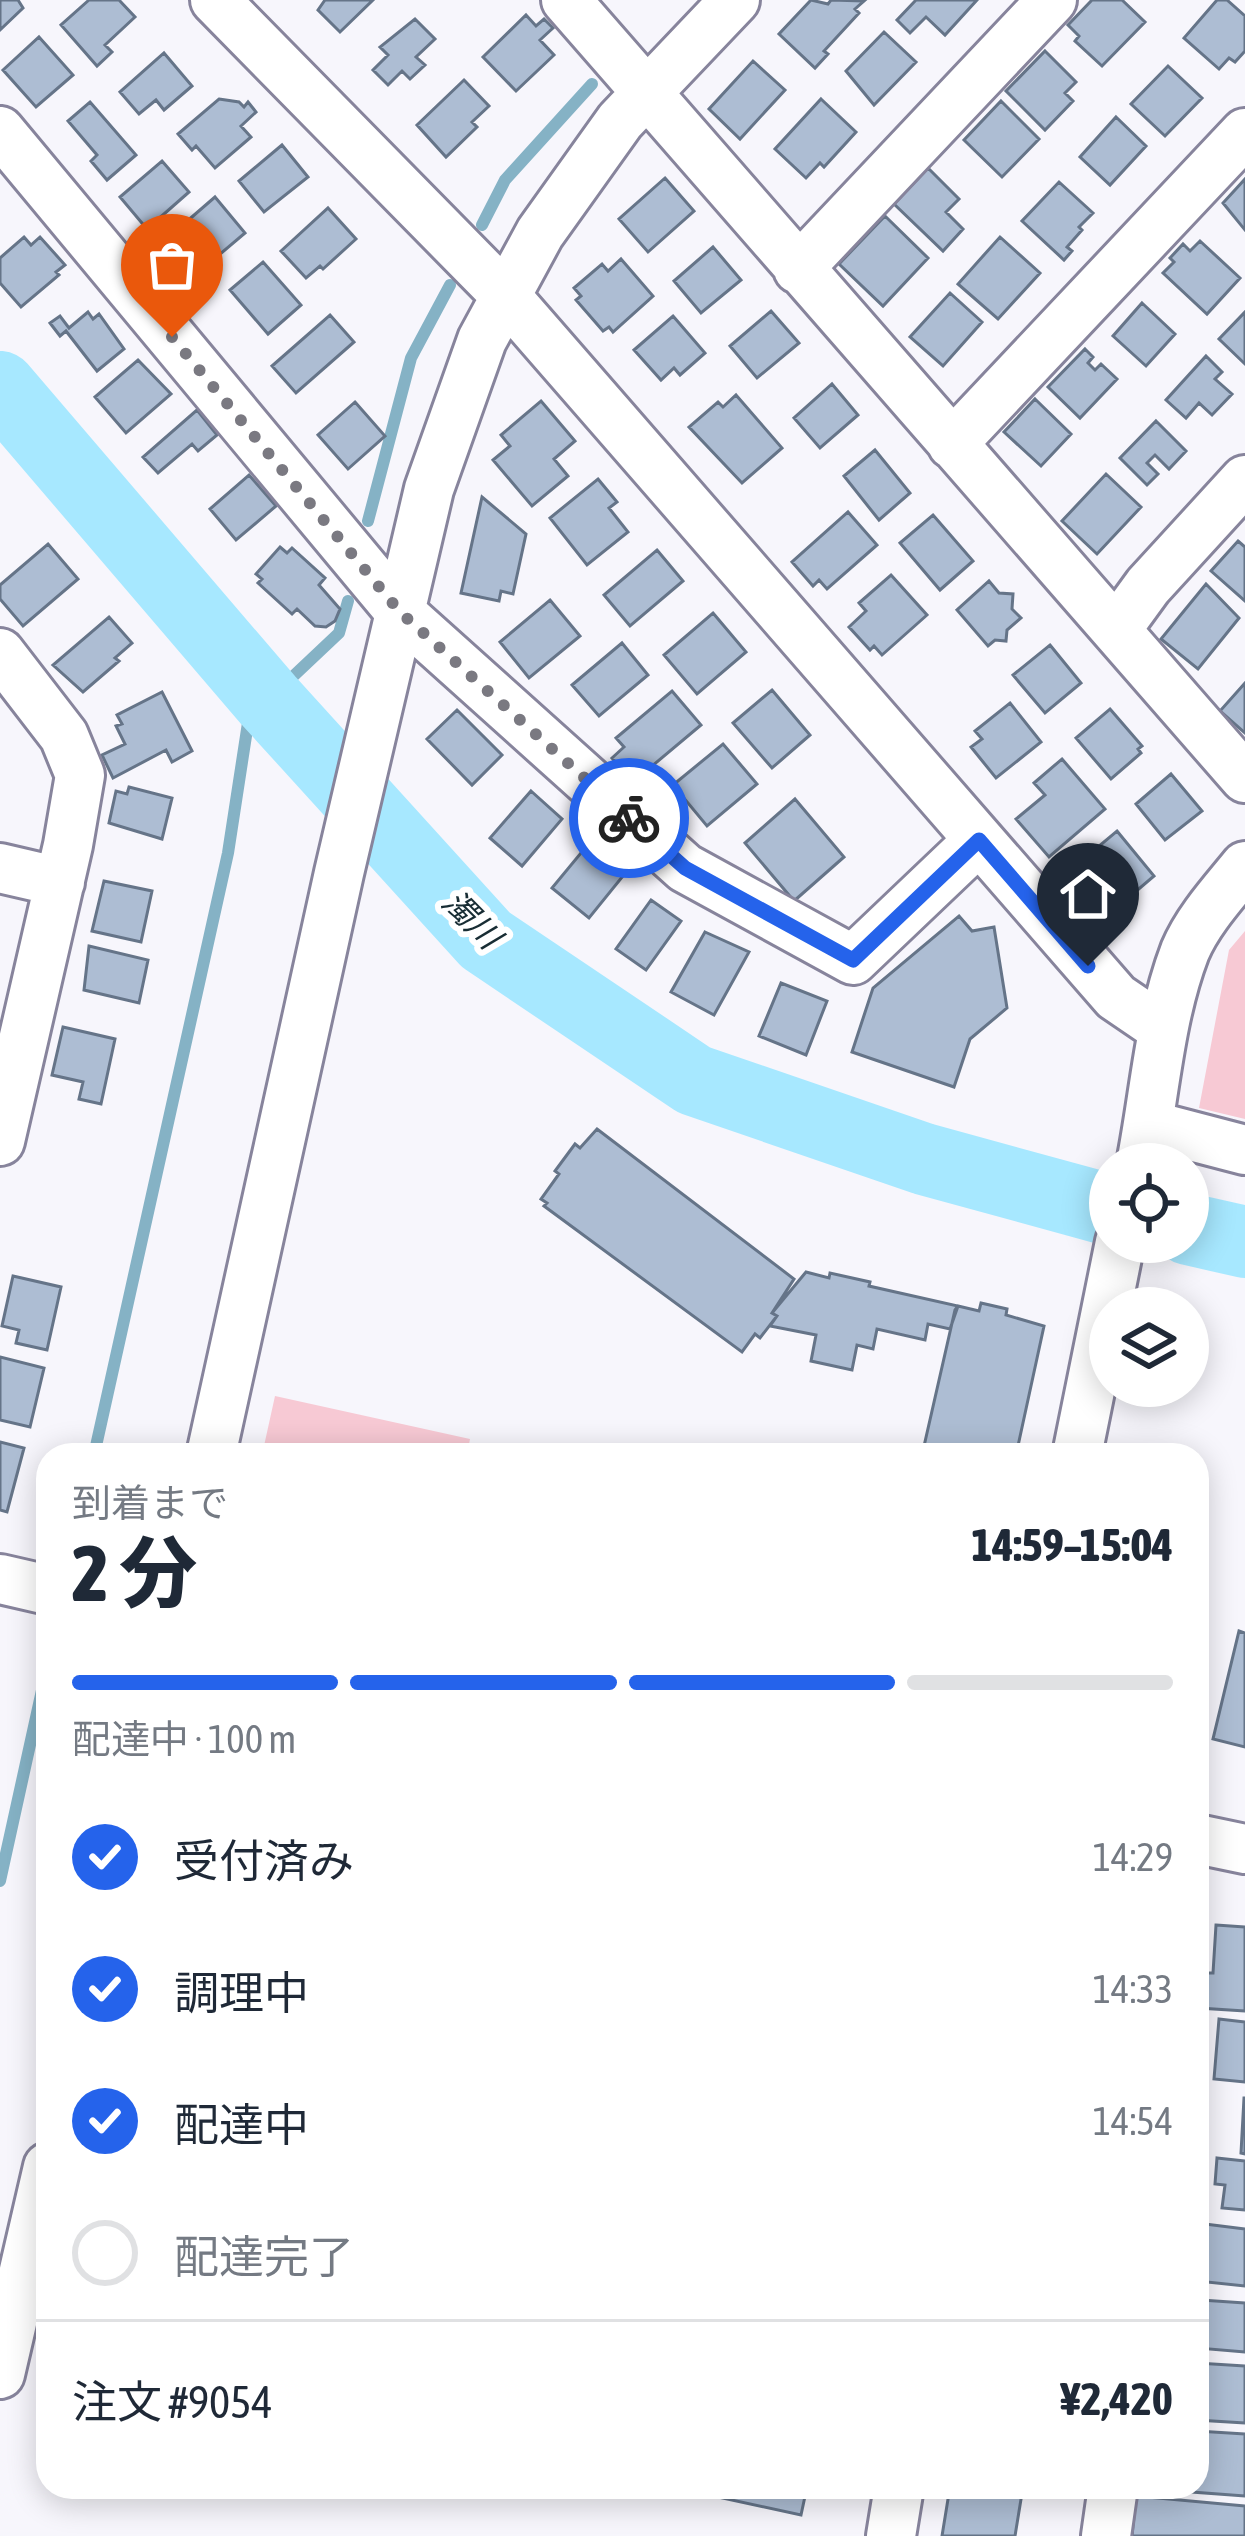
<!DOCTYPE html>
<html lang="ja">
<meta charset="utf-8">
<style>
:root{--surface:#fff;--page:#f2f2f3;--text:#1f2937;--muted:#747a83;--line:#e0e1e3;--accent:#2563eb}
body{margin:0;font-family:"Asap Condensed","Noto Sans JP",sans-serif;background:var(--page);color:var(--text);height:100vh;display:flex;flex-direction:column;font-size:45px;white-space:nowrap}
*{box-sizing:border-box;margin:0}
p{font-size:39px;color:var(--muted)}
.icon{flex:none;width:66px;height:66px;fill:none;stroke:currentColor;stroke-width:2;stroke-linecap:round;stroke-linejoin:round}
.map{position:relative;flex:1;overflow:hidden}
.details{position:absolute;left:36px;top:1443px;width:1173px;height:1056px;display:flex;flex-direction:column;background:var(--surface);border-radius:36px;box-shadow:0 6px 30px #0003}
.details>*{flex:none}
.tools{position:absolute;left:1089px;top:1143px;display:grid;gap:24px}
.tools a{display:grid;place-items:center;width:120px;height:120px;border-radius:50%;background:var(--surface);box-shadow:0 6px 30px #0003;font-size:60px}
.pin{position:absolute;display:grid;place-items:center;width:102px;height:102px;color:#fff;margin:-123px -51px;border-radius:50% 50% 50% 0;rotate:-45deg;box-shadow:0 0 12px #0007}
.pin .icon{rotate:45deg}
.courier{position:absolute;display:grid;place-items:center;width:120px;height:120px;margin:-60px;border:9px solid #2563eb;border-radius:50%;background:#fff;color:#222;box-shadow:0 3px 15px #0007}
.headline em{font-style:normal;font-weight:800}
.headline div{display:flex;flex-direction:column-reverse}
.headline{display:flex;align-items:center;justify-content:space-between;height:204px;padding:0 36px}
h1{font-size:78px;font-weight:800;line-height:90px}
.bar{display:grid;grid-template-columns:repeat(4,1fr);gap:18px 12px;align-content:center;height:144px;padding:0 36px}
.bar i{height:15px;border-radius:9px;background:var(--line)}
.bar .current{background:var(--accent)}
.bar p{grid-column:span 4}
.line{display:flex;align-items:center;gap:30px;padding:0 36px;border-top:3px solid var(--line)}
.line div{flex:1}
ol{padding:0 36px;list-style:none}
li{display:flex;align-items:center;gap:36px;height:132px}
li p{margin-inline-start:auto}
li .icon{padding:12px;border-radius:50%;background:var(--accent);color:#fff;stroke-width:4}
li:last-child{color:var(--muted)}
li i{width:66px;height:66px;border:6px solid var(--line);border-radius:50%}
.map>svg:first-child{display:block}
.green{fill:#f7c9d4}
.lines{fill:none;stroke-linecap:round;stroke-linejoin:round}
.stream{stroke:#85b2c5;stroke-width:12}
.river{stroke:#a7e8ff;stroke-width:72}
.building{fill:#adbdd3;stroke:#657488;stroke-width:3}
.minor-casing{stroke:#87849c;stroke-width:54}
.minor{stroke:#fff;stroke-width:48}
.done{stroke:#7a7981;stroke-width:12;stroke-dasharray:0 21.6}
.route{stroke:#2563eb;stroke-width:15}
.labels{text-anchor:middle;stroke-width:12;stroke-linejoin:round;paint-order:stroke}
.water-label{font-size:33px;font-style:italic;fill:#182d34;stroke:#fff}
</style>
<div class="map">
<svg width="1245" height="2536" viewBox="0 0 1245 2536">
<rect width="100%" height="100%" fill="#f7f6fc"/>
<path class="green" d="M1245 931V1119L1199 1108 1229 950Z
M275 1396 470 1439 467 1455H262Z"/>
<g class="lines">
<path class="stream" d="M482 225 505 180 592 84
M368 521 411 358 450 285
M268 700 339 633 348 601
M94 1455 228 853 254 684
M0 1881 48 1663"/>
<path class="river" d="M0 387 268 700 486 940 694 1080 924 1159 1110 1210
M1188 1229 1245 1242"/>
</g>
<path class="building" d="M0 0H18L23 8 0 30Z
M89 0H119L135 17 105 45 112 52 97 66 61 25Z
M325 0H373L340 32 318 10Z
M811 0 828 4 831 0 864 1 855 9 859 13 824 51 828 54 815 68 779 34Z
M916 0H977L945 35 926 17 910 33 897 20Z
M1092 0H1122L1145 22 1102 66 1075 41 1079 36 1068 25Z
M1217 0H1227L1245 16V51L1235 62 1229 58 1219 69 1184 38Z
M526 15 536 26 544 19 553 28 540 40 554 55 516 91 483 57Z
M415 19 435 39 416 57 425 65 410 79 402 71 388 85 373 70 388 55 380 47Z
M884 32 916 62 874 105 846 71Z
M39 37 73 75 36 107 3 70Z
M1045 51 1076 82 1065 93 1073 101 1045 130 1006 91Z
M164 53 192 86 164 110 156 100 139 114 120 92Z
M753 61 785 90 740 139 709 109Z
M1168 66 1202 98 1165 136 1131 104Z
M464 80 489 106 472 122 477 127 446 157 417 125Z
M219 99 239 102 244 107 248 102 256 112 241 126 251 137 215 168 196 146 192 150 178 134Z
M821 99 856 132 824 167 820 163 806 178 775 149Z
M1001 101 1039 139 1002 177 964 140Z
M90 102 136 155 107 180 91 161 97 155 68 121Z
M1116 117 1146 146 1110 185 1080 157Z
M282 145 308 177 264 212 239 181Z
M162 161 189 192 147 229 120 197Z
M928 168 959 199 946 212 963 229 943 251 894 204Z
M665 178 694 211 648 252 619 219Z
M1245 179V230L1223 203Z
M1059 182 1093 213 1079 227 1082 230 1067 247 1072 251 1064 260 1022 221Z
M215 197 245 233 193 277 163 242Z
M328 208 356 239 323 269 320 266 306 278 281 251Z
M885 216 928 258 883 306 839 264Z
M24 237 31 245 40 237 65 265 56 272 59 275 21 307 0 283V258Z
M1000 237 1040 273 998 319 958 284Z
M1200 241 1240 278 1207 314 1163 273 1174 262 1170 258 1183 244 1190 251Z
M713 247 741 280 701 313 674 281Z
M621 259 653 296 613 332 609 327 603 331 576 300 581 296 574 288 602 264 608 271Z
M263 262 301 305 268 334 230 290Z
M950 293 982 322 943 366 910 337Z
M1142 303 1175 334 1146 366 1113 336Z
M771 311 799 343 757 378 730 346Z
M88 312 93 319 99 314 124 349 97 371 66 331 60 336 50 323 60 316 69 328Z
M1245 312V364L1219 339Z
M330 315 354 342 296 393 272 366Z
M673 316 705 353 680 375 674 368 661 380 634 350Z
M1085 349 1093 357 1088 363 1095 370 1101 364 1117 379 1080 418 1048 387Z
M1206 356 1222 372 1215 379 1232 394 1212 415 1199 403 1186 418 1166 400Z
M138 360 171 394 126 433 95 397Z
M832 384 858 415 820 448 794 418Z
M736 395 782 448 742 483 689 427 718 402 723 407Z
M1035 399 1071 434 1041 466 1004 432Z
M541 401 575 441 554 459 568 476 532 506 493 460 510 446 501 435Z
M355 402 385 436 348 469 318 435Z
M197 410 217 435 198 451 192 444 158 473 143 457Z
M1156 421 1186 451 1169 469 1155 455 1147 463 1158 474 1147 485 1120 458Z
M875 450 910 493 879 520 844 476Z
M1106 474 1141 507 1097 554 1062 521Z
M249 475 276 506 236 540 210 509Z
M598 479 617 502 609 508 628 532 587 565 550 518Z
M482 497 526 534 513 594 501 591 499 601 461 593Z
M848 512 877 545 827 589 819 580 813 586 792 562Z
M933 515 973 561 940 590 900 543Z
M1238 541 1245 547V601L1211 571Z
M48 544 78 579 23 626 0 599V585Z
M280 547 287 553 292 548 325 578 319 585 340 609 335 621 326 627 315 626 297 609 292 614 258 583 262 579 256 574Z
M657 550 683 581 630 626 604 595Z
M891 575 927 615 882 655 874 646 870 650 849 627 866 611 859 603Z
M989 581 999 593 1013 594 1012 609 1021 618 1007 630 1006 641 995 640 988 646 957 610Z
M1206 584 1239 618 1198 669 1161 639Z
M550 600 580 636 529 678 500 642Z
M713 613 746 652 697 694 664 655Z
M109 617 132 643 115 658 119 661 83 692 53 665Z
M622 643 648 675 599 716 572 685Z
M1050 645 1081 683 1045 713 1013 675Z
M1245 683V733L1220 711Z
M772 690 810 735 772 768 733 723Z
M672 691 701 725 633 782 612 758 624 747 616 738Z
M162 692 192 751 172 762 166 750 113 778 102 755 125 744 116 726 122 724 117 715Z
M1010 703 1041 742 996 778 971 747 982 739 975 731Z
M1110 709 1142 746 1138 749 1141 753 1111 779 1076 738Z
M457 710 502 755 472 785 427 739Z
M723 744 757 784 707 826 673 785Z
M1062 759 1105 809 1049 857 1016 819 1045 795 1034 783Z
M1171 774 1202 811 1165 840 1136 804Z
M129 787 172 798 162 839 109 823 116 791 127 794Z
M531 791 562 819 522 866 490 838Z
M795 799 844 857 794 901 745 843Z
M1117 831 1154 876 1106 917 1068 872Z
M590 842 627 871 589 918 552 888Z
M104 881 152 891 141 942 92 931Z
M651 900 681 921 646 970 616 949Z
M959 916 972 931 994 927 1007 1008 970 1039 954 1087 852 1052 873 988Z
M705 932 749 952 714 1015 671 992Z
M89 946 148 960 139 1003 84 990Z
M781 983 827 1001 806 1055 759 1036Z
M63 1027 115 1039 101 1104 79 1099 83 1082 52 1075Z
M597 1129 794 1279 772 1313 777 1316 760 1338 755 1334 742 1352 544 1206 547 1203 541 1199 559 1174 555 1171 575 1144 580 1148Z
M806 1272 829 1278 830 1273 870 1282 869 1286 958 1306 950 1329 928 1324 925 1340 877 1329 873 1349 857 1345 852 1370 811 1361 816 1335 770 1326 777 1316 772 1313Z
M13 1276 61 1287 47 1350 16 1343 19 1330 2 1326Z
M981 1303 1007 1309 1006 1315 1044 1326 1016 1455H922L955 1310 958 1306 979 1311Z
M0 1357 44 1368 30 1427 0 1420Z
M0 1442 24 1448 7 1512 0 1510Z
M1239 1631 1245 1633V1747L1213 1739Z
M1216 1925 1245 1927V2011L1199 2008 1200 1993 1205 1994 1206 1973H1213Z
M1219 2019 1245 2022V2082L1214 2079Z
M1244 2098H1245V2154L1241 2153Z
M1217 2158 1245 2161V2210L1222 2208 1225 2185 1215 2184Z
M1197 2223 1245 2229V2286L1197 2281Z
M1201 2300 1245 2303V2352L1197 2348Z
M1197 2363 1245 2366V2423L1197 2420Z
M1197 2431 1245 2434V2496L1165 2490V2487H1197Z
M672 2487H807L801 2515Z
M957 2487H1023L1015 2536H942L949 2493 956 2494Z
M1136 2496 1245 2506V2536H1132Z"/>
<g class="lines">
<defs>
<path id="minor" d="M215 0 504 294 1116 997 1163 1029
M566 0 1245 778
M0 131 400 612 685 868 853 960 979 840
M798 269 1052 0
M952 444 1245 133
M1116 630 1148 586 1245 480
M0 653 64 736 80 775 68 845 0 1141
M0 868 60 882
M1149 1125 1245 1150
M1141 1164C1155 1093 1159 1019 1185 951 1198 920 1224 892 1245 866
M211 1455 339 873 429 489 482 340 540 233 620 121 735 0
M1077 1455 1120 1242
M0 1579 48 1590
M1197 1839 1245 1849
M0 2374 48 2167
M891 2536 899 2487
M1106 2536 1113 2487"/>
</defs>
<use href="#minor" class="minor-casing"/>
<use href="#minor" class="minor"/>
</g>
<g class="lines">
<path class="done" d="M172 337 400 612 629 818"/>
<path class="route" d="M629 818 685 868 853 960 979 840 1088 966"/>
</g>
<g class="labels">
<g class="water-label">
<text transform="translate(472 919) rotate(45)" y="12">濁川</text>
</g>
</g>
</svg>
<div class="tools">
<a><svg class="icon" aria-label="locate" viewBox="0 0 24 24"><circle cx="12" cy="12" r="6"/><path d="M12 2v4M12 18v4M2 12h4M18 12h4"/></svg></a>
<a><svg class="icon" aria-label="layers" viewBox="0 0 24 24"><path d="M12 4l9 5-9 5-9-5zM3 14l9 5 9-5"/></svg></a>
</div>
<div class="pin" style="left:172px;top:337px;background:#ea580c"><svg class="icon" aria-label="bag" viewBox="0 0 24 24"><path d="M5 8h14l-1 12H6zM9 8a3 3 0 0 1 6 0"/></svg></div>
<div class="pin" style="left:1088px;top:966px;background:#1f2937"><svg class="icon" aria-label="home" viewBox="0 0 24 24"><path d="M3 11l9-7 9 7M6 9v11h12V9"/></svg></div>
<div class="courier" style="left:629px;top:818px"><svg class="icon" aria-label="bike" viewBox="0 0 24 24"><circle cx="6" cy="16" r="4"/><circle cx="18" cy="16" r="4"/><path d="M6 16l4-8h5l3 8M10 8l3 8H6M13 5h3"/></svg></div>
<section class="details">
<div class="headline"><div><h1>2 分</h1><p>到着まで</p></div><em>14:59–15:04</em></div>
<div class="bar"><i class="current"></i><i class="current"></i><i class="current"></i><i></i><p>配達中 · 100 m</p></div>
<ol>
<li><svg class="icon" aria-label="check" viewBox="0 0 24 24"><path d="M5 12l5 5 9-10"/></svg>受付済み<p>14:29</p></li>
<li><svg class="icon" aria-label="check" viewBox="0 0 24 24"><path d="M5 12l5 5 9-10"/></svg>調理中<p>14:33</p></li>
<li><svg class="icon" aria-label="check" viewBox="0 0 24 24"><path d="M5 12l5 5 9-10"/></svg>配達中<p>14:54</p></li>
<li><i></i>配達完了</li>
</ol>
<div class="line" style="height:156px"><div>注文 #9054</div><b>¥2,420</b></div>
</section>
</div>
